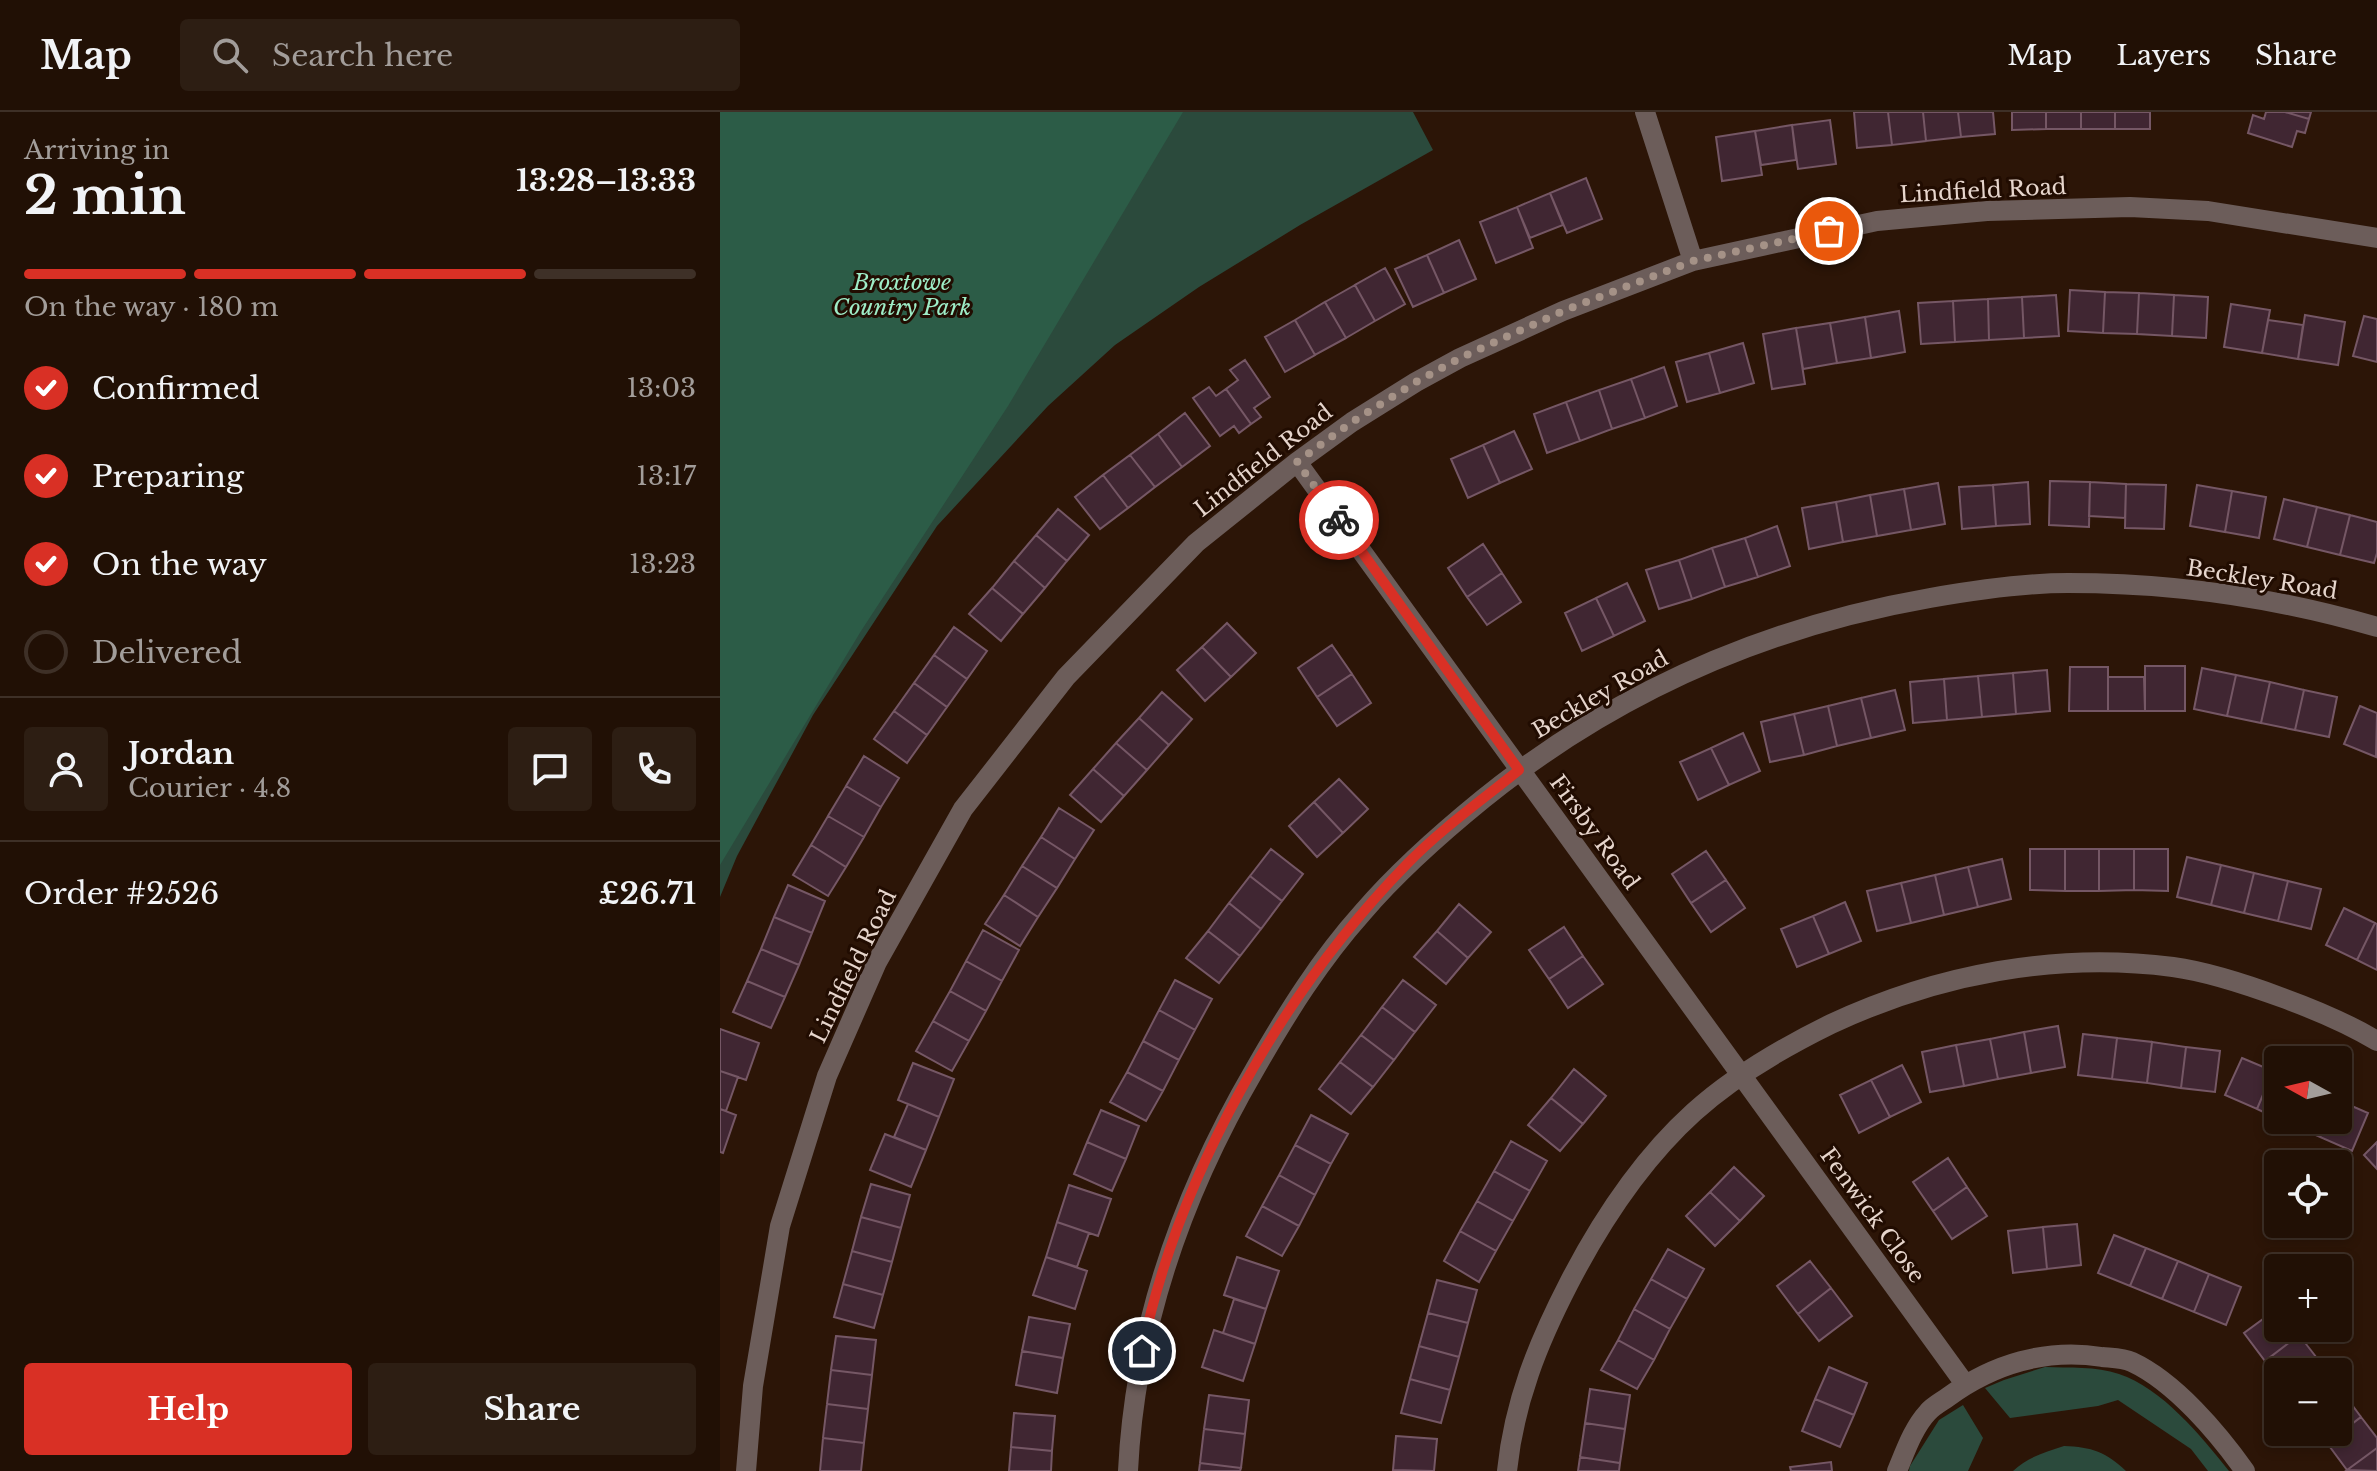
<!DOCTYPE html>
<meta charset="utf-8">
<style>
:root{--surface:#211005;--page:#2d1e13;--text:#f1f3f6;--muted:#a29d9a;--line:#3e3027;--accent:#d93025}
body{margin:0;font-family:"Libre Baskerville",serif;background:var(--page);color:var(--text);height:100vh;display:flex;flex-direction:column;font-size:30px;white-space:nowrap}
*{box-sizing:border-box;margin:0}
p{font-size:26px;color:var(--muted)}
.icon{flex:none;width:44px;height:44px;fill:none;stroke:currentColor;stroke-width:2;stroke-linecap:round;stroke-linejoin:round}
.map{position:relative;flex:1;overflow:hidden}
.panel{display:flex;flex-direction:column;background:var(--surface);width:720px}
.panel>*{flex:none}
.needle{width:52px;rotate:278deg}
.controls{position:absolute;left:1544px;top:934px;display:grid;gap:16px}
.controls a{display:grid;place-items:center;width:88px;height:88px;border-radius:8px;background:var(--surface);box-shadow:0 4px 12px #0003,0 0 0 2px var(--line);font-size:40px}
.pin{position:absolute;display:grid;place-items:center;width:68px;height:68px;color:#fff;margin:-34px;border:4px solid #fff;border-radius:50%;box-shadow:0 2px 8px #0007}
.courier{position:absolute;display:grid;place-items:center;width:80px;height:80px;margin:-40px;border:6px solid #d93025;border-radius:50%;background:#fff;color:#222;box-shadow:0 2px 10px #0007}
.overview em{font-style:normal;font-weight:800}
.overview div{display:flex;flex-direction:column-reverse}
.overview{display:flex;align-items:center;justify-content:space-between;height:136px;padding:0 24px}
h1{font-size:52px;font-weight:800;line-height:60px}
.bar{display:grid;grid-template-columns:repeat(4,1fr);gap:12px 8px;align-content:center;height:96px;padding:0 24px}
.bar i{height:10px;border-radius:6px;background:var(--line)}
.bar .selected{background:var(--accent)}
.bar p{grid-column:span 4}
.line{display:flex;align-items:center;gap:20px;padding:0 24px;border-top:2px solid var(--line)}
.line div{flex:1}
.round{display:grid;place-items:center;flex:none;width:84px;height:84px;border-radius:8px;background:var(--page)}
ol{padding:0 24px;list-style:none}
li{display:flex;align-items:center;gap:24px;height:88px}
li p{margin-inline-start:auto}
li .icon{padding:8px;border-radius:50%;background:var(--accent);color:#fff;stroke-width:4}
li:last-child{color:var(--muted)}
li i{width:44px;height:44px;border:4px solid var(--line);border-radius:50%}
.cta{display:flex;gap:16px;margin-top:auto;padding:16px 24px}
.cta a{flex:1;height:92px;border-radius:8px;background:var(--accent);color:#fff;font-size:32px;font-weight:800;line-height:92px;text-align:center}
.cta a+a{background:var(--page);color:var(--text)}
header{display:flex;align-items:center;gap:48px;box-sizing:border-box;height:112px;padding:0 40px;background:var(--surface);border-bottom:2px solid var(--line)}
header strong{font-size:38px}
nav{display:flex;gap:44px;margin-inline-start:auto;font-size:28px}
.search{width:560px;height:72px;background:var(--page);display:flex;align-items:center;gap:20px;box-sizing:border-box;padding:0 28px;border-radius:8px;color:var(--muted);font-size:30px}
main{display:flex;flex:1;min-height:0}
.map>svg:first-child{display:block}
.green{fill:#2b4a3c}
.forest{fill:#2c5c47}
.building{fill:#402632;stroke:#755765;stroke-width:2}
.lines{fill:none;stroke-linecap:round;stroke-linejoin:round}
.minor{stroke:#6c5d5a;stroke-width:20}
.done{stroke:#a59287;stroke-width:8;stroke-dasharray:0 14.4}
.route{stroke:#d93025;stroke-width:10}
.labels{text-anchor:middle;stroke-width:6;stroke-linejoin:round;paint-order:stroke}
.street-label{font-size:22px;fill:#e6d5cc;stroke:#210c01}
.park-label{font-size:22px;font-style:italic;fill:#9eedc7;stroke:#210c01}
</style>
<header>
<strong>Map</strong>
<div class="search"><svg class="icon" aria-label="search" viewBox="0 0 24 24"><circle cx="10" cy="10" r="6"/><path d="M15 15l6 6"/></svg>Search here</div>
<nav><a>Map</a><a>Layers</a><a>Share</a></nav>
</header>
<main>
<section class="panel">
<div class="overview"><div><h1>2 min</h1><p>Arriving in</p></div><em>13:28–13:33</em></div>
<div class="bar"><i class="selected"></i><i class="selected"></i><i class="selected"></i><i></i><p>On the way · 180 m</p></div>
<ol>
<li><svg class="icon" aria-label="check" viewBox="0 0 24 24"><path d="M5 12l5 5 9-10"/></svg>Confirmed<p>13:03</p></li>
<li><svg class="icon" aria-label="check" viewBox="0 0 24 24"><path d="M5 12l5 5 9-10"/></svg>Preparing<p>13:17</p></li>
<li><svg class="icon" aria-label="check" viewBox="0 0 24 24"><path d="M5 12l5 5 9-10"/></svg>On the way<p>13:23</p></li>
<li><i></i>Delivered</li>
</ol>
<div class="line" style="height:144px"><a class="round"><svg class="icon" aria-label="person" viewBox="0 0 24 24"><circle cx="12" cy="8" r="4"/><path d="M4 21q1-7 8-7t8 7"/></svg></a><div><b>Jordan</b><p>Courier · 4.8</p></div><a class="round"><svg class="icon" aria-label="chat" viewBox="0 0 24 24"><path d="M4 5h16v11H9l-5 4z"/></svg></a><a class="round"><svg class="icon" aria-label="phone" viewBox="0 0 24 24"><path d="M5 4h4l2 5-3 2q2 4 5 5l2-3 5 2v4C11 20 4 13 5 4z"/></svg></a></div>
<div class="line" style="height:104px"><div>Order #2526</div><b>£26.71</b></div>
<div class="cta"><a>Help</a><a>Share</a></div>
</section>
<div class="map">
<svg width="1657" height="1359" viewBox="0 0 1657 1359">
<rect width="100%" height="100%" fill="#2c1507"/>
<path class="green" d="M0 0H693L713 38 580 113 479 175 395 233 328 294 217 414 93 603 17 744 0 785Z
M1325 1255C1349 1256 1376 1254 1399 1262 1442 1276 1481 1324 1509 1359H1488L1471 1337 1398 1288 1378 1294 1290 1306 1265 1276 1284 1268Z
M1243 1293 1263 1326 1248 1359H1189L1190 1354 1219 1308Z
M1344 1334C1372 1335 1386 1340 1406 1359H1293C1308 1345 1325 1340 1344 1334Z"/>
<path class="forest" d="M0 0H463L288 294 141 519 0 753Z"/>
<path class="building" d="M1134 0H1168L1172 33 1137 36Z
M1168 0H1203L1206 29 1172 33Z
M1203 0H1238L1241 25 1206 29Z
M1238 0H1273L1275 22 1241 25Z
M1292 0H1326V17L1292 18Z
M1326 0H1361V17H1326Z
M1361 0H1395V17H1361Z
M1395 0H1430V17H1395Z
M1546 0H1565L1589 7 1585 21 1577 19 1572 35 1528 21 1533 3 1544 7Z
M1565 0H1591L1589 7Z
M1110 8 1116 52 1078 57 1072 13Z
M1072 13 1076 48 1041 53 1035 19Z
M1035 19 1042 63 1002 69 996 25Z
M866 66 882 107 847 121 830 81Z
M830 81 843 113 810 126 797 95Z
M797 95 813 136 776 151 760 110Z
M739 128 756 167 724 181 707 143Z
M707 143 724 181 693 195 675 157Z
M665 156 685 192 655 209 635 173Z
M635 173 655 209 626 226 605 190Z
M1350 178 1385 180 1383 221 1348 219Z
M1385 180 1419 181 1417 222 1383 221Z
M1419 181 1454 183 1452 224 1417 222Z
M1336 183 1339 224 1304 226 1302 185Z
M1454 183 1488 185 1486 226 1452 224Z
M1302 185 1304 226 1269 228 1268 187Z
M1268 187 1269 228 1235 230 1233 189Z
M1233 189 1235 230 1201 232 1198 191Z
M605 190 626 226 595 243 575 208Z
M1511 192 1550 198 1542 241 1504 235Z
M1179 199 1185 240 1151 246 1145 205Z
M1585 203 1625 210 1618 253 1578 247Z
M1644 204 1657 207V250L1633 244Z
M1145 205 1151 246 1117 251 1110 211Z
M575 208 595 243 565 260 545 225Z
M1548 208 1583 213 1578 247 1542 241Z
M1110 211 1117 251 1083 257 1076 216Z
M1076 216 1085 272 1052 277 1043 222Z
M1023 231 1034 271 1000 281 989 241Z
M989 241 1000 281 967 290 956 250Z
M525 248 550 285 534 296 541 305 531 312 506 277 518 268 510 258Z
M944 255 957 294 925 306 911 267Z
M911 267 925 306 892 317 879 278Z
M489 275 496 284 506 277 531 312 519 321 514 314 500 324 473 286Z
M879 278 892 317 860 329 846 290Z
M846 290 860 329 827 341 814 302Z
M465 301 490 334 462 355 438 322Z
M794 319 812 357 780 371 763 333Z
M438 322 462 355 435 375 410 343Z
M763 333 780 371 748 386 731 347Z
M410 343 435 375 408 396 383 363Z
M383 363 408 396 380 417 355 385Z
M1330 369 1370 370 1369 415 1329 413Z
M1308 370 1310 412 1276 414 1273 373Z
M1370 370 1406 372 1405 406 1369 404Z
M1218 371 1225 412 1191 418 1184 377Z
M1406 372 1446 373 1444 417 1405 416Z
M1273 373 1276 414 1242 417 1239 375Z
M1477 373 1512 379 1505 420 1470 414Z
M1184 377 1191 418 1157 424 1150 383Z
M1512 379 1546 385 1539 426 1505 420Z
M1150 383 1157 424 1123 430 1116 390Z
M1564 387 1597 395 1587 435 1554 427Z
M1116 390 1123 430 1089 437 1082 396Z
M1597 395 1630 403 1620 443 1587 435Z
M338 397 369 423 347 449 316 423Z
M1630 403 1657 410V441L1654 451 1620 443Z
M1057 414 1070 454 1038 465 1025 426Z
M316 423 347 449 325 476 294 449Z
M1025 426 1038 465 1005 475 992 436Z
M763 432 782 461 747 485 728 456Z
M992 436 1005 475 972 487 959 448Z
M959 448 972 487 939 497 926 458Z
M294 449 325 476 303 502 272 476Z
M782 461 801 490 767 513 747 485Z
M907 471 925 509 894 524 876 486Z
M272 476 303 502 281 529 249 502Z
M876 486 894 524 862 539 845 501Z
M507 511 536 541 511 565 482 535Z
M234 515 267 539 247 567 214 543Z
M612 533 632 562 597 585 578 556Z
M482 535 511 565 485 589 457 558Z
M214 543 247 567 227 595 194 571Z
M1425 554H1465V599H1425Z
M1350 555H1388V599H1349Z
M1482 556 1516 563 1507 604 1474 597Z
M1327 558 1330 599 1296 602 1293 561Z
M1293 561 1296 602 1262 605 1258 564Z
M632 562 651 591 617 614 597 585Z
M1516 563 1550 570 1541 611 1507 604Z
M1258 564 1262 605 1227 608 1224 567Z
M1388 565H1424L1425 599H1388Z
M1224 567 1227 608 1193 611 1190 570Z
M1550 570 1584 578 1575 618 1541 611Z
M194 571 227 595 207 623 174 599Z
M1175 578 1185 618 1151 626 1141 586Z
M1584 578 1617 585 1609 625 1575 618Z
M442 580 472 607 449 633 419 606Z
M1141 586 1151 626 1117 634 1108 594Z
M1108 594 1117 634 1084 643 1074 602Z
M1640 594 1657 601 1656 645 1624 632Z
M174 599 207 623 187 651 154 627Z
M1074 602 1084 643 1050 650 1041 610Z
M419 606 449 633 427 658 396 631Z
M1023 621 1040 659 1009 673 991 636Z
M396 631 427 658 404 684 373 657Z
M991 636 1009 673 978 688 960 650Z
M144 644 179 666 161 695 126 674Z
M373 657 404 684 381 710 350 683Z
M619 667 648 697 623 721 594 690Z
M126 674 161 695 144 725 108 704Z
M594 690 623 721 597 745 569 714Z
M339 696 374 718 355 747 321 725Z
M108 704 144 725 126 755 91 733Z
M321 725 355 747 337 776 302 754Z
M91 733 126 755 108 784 73 763Z
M551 737 583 762 562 789 530 764Z
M1310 737H1345V779L1310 778Z
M1345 737H1379V779H1345Z
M1379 737H1414V778L1379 779Z
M1414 737H1448V779L1414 778Z
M986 739 1006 768 971 791 952 762Z
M1467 745 1501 753 1491 793 1457 785Z
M1282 747 1291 787 1258 795 1248 755Z
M1501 753 1534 761 1524 801 1491 793Z
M302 754 337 776 318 805 284 783Z
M1248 755 1258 795 1224 803 1215 763Z
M1534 761 1568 769 1558 809 1524 801Z
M1215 763 1224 803 1191 811 1181 771Z
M530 764 562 789 541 817 509 791Z
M1006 768 1025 796 991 820 971 791Z
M1568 769 1601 777 1591 817 1558 809Z
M1181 771 1191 811 1157 819 1147 779Z
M68 773 105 789 92 821 54 805Z
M284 783 318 805 300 834 265 812Z
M1125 790 1141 829 1109 842 1093 804Z
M509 791 541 817 520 844 488 819Z
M739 792 771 820 748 846 717 819Z
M1624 796 1655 811 1637 848 1606 833Z
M1093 804 1109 842 1077 855 1061 817Z
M54 805 92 821 79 853 41 837Z
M1655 811 1657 812V858L1637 848Z
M844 815 863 844 829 867 809 838Z
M263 818 299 838 282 869 246 849Z
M488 819 520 844 499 871 466 846Z
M717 819 748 846 726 872 694 845Z
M41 837 79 853 65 885 27 869Z
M863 844 883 872 848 896 829 867Z
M246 849 282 869 266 899 230 879Z
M455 868 492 887 475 918 439 898Z
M683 868 716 893 695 920 662 895Z
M27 869 65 885 51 916 13 900Z
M230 879 266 899 249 929 213 909Z
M662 895 695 920 674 948 641 923Z
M439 898 475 918 459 948 423 929Z
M213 909 249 929 232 959 196 939Z
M1338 914 1345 955 1311 961 1304 920Z
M0 917 39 931 26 968 0 959Z
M1304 920 1311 961 1278 967 1270 927Z
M1363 922 1397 926 1392 967 1358 963Z
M641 923 674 948 653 975 620 950Z
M1397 926 1432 930 1427 971 1392 967Z
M1270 927 1278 967 1244 974 1236 933Z
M423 929 459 948 443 979 407 960Z
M1432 930 1466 935 1461 976 1427 971Z
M1236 933 1244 974 1210 980 1202 940Z
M1466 935 1500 939 1495 980 1461 976Z
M1522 946 1553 959 1537 997 1505 983Z
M620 950 653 975 631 1002 599 977Z
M193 951 234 967 219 1005 178 988Z
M1182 953 1201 990 1170 1005 1151 968Z
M854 957 886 984 863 1012 831 986Z
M0 959 18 965 6 999 0 997Z
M1553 959 1558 962V1007L1537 997Z
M407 960 443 979 426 1009 390 990Z
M1151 968 1170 1005 1139 1021 1120 983Z
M831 986 863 1012 840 1039 808 1013Z
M1618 988 1648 1001 1632 1039 1600 1025 1607 1008H1618Z
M188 992 219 1005 206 1038 174 1025Z
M0 997 16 1003 3 1041 0 1040Z
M381 998 419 1014 406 1047 367 1030Z
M591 1003 628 1022 611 1052 575 1033Z
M1569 1008H1607L1600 1025 1568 1011Z
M165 1022 206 1038 191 1075 150 1058Z
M791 1029 827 1049 810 1079 774 1059Z
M367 1030 406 1047 392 1079 354 1062Z
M1657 1030V1057L1644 1043Z
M575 1033 611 1052 595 1083 559 1063Z
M1228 1046 1247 1075 1213 1099 1193 1070Z
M1014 1055 1044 1084 1020 1109 990 1080Z
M774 1059 810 1079 793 1109 757 1089Z
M559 1063 595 1083 579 1114 542 1094Z
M151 1072 190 1083 181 1116 141 1105Z
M349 1073 391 1087 378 1124 337 1110Z
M1247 1075 1267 1104 1232 1127 1213 1099Z
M990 1080 1020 1109 995 1134 966 1104Z
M757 1089 793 1109 776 1139 740 1119Z
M542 1094 579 1114 562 1144 526 1124Z
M141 1105 181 1116 172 1150 132 1139Z
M337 1110 369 1121 357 1155 326 1145Z
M1357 1112 1361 1153 1327 1157 1323 1115Z
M1323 1115 1327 1157 1293 1161 1288 1119Z
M740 1119 776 1139 759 1170 724 1149Z
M1394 1123 1426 1136 1410 1174 1378 1161Z
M1426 1136 1458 1149 1442 1187 1410 1174Z
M948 1137 984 1157 967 1187 931 1167Z
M132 1139 172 1150 163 1183 123 1172Z
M326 1145 367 1159 355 1197 313 1183Z
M517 1145 559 1159 546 1197 504 1183Z
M1090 1149 1111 1176 1078 1202 1057 1174Z
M1458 1149 1489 1162 1474 1200 1442 1187Z
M1489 1162 1521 1175 1506 1213 1474 1200Z
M931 1167 967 1187 950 1217 914 1197Z
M717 1168 757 1178 748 1211 708 1201Z
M123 1172 163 1183 154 1216 114 1205Z
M1111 1176 1132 1204 1099 1229 1078 1202Z
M514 1187 546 1197 535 1232 503 1221Z
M1558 1196V1216H1574L1579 1223 1545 1249 1524 1221Z
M914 1197 950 1217 934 1248 898 1228Z
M708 1201 748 1211 739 1245 699 1234Z
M309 1205 350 1212 343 1246 302 1239Z
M494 1218 535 1232 523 1269 482 1255Z
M1579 1223 1600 1250 1587 1260H1558V1267L1545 1249Z
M116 1224 156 1228 152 1263 111 1258Z
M898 1228 934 1248 917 1277 881 1258Z
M699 1234 739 1245 730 1278 690 1267Z
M302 1239 343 1246 337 1281 296 1273Z
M1600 1250 1607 1260H1587Z
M1109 1255 1147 1271 1134 1303 1095 1287Z
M111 1258 152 1263 148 1297 107 1292Z
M690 1267 730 1278 721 1311 681 1301Z
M870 1277 910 1283 905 1317 865 1311Z
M1621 1278 1641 1305 1607 1331 1599 1320H1618V1280Z
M489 1283 529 1288 525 1322 484 1317Z
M1095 1287 1134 1303 1120 1335 1082 1319Z
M107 1292 148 1297 144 1331 103 1326Z
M294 1301 335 1304 332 1339 291 1335Z
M1641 1305 1657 1326V1336L1627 1358 1607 1331Z
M865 1311 905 1317 900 1351 860 1345Z
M484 1317 525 1322 521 1356 480 1351Z
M676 1324 717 1327 714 1359 673 1358Z
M103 1326 144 1331 141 1359H100Z
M291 1335 332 1339 331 1359H289Z
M1657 1336V1359L1627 1358Z
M860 1345 900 1351 899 1359H858Z
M1111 1350 1112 1359H1071L1070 1355Z
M480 1351 521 1356 520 1359H479Z"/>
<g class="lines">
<path class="minor" d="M925 0 973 149
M577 350 1245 1272
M26 1359 33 1274 60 1114 107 964 157 850 243 697 346 565 476 431 577 350 632 310 696 270 740 246 843 199 973 149 1157 109 1267 99 1410 95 1488 99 1657 126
M408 1359C415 1214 462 1082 535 957 567 901 600 848 643 800 679 758 720 722 763 687 894 581 1044 515 1210 486 1255 478 1302 471 1348 471 1452 471 1558 486 1657 515
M787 1359C794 1290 818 1231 849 1171 881 1109 922 1047 974 1000 1014 964 1062 936 1111 912 1218 862 1335 840 1453 855 1490 860 1528 873 1563 886 1596 898 1627 911 1657 929
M1177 1359C1185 1340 1193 1316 1208 1300 1213 1294 1221 1290 1228 1285 1273 1252 1326 1236 1382 1245 1391 1246 1403 1246 1412 1250 1455 1270 1498 1321 1525 1359"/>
</g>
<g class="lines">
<path class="done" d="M619 408 577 350 632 310 696 270 740 246 843 199 973 149 1109 119"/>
<path class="route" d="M422 1239C458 1063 562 880 687 752 721 717 762 688 799 658L619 408"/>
</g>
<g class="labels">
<g class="street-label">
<text transform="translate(1263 78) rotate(-3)" y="8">Lindfield Road</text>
<text transform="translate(543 348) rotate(-38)" y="8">Lindfield Road</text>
<text transform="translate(1542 467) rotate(9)" y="8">Beckley Road</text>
<text transform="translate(880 582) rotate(-30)" y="8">Beckley Road</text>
<text transform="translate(875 720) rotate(54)" y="8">Firsby Road</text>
<text transform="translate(133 854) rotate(-64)" y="8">Lindfield Road</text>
<text transform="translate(1153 1103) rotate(54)" y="8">Fenwick Close</text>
</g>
<g class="park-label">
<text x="182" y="178">Broxtowe<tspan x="182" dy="25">Country Park</tspan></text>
</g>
</g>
</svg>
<div class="controls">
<a><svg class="needle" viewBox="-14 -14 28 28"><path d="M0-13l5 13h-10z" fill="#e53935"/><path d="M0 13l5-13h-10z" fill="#a29d9a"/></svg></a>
<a><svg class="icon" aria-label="locate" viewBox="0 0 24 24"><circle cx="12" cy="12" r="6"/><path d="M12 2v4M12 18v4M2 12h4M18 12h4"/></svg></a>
<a>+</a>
<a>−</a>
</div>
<div class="pin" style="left:1109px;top:119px;background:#ea580c"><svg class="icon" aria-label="bag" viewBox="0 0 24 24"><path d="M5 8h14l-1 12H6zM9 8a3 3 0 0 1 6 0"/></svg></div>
<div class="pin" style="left:422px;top:1239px;background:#1f2937"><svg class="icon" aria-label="home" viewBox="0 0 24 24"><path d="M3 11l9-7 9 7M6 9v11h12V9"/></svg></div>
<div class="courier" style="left:619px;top:408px"><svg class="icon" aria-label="bike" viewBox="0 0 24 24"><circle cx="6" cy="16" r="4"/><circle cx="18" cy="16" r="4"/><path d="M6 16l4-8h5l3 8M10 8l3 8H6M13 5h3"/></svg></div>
</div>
</main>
